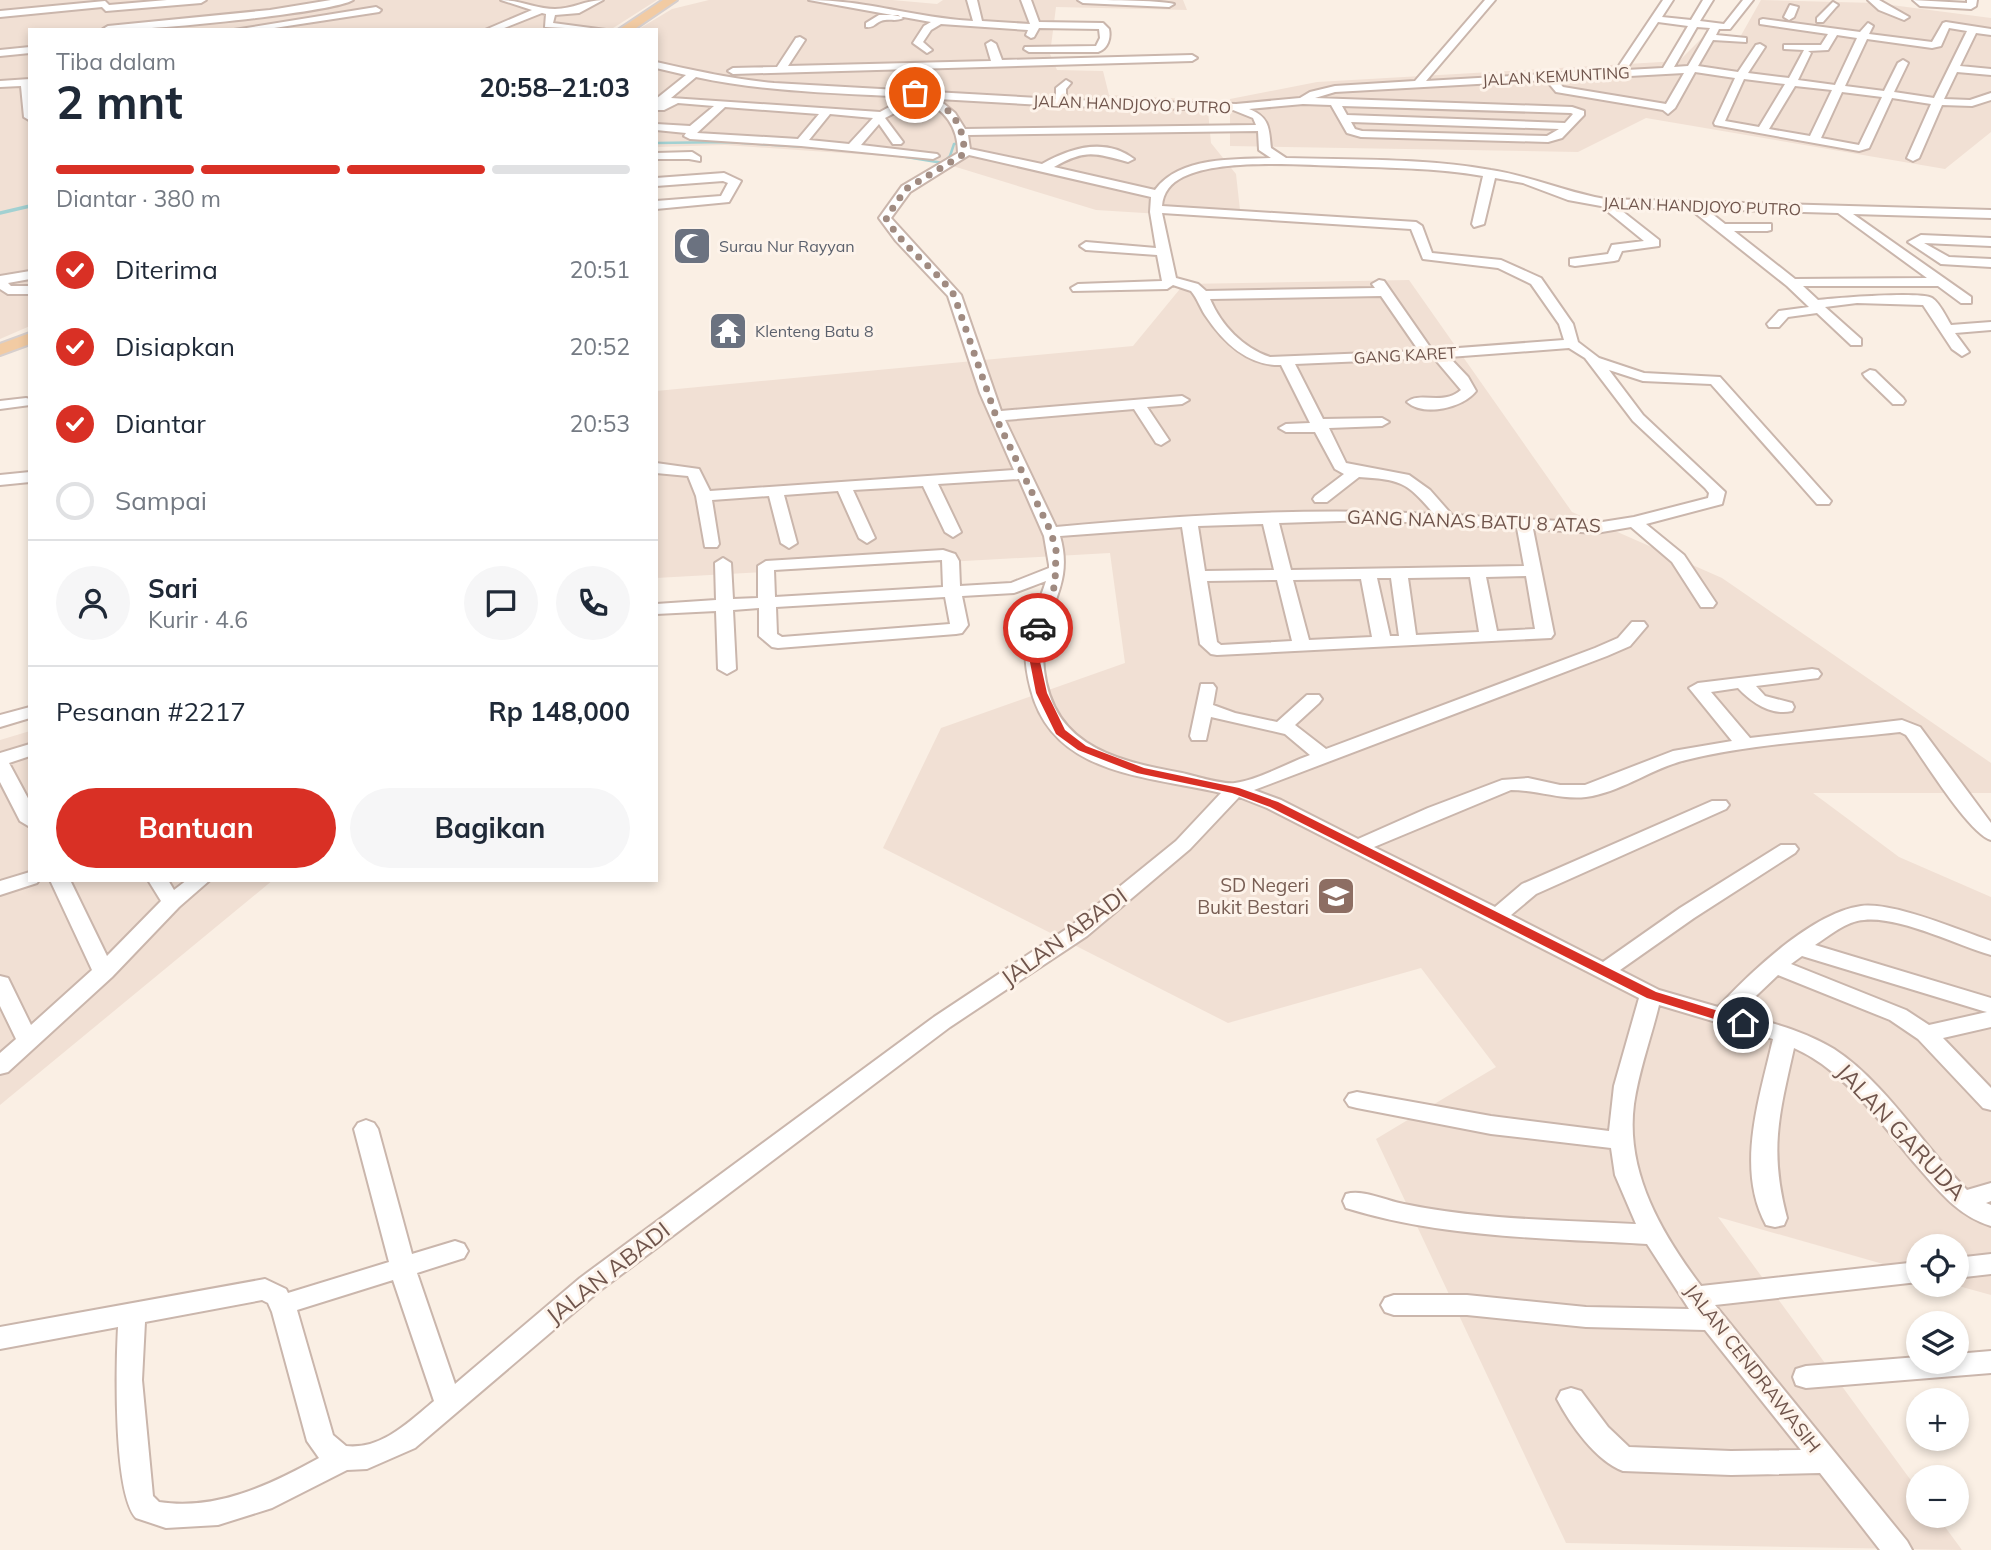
<!DOCTYPE html>
<html lang="id">
<meta charset="utf-8">
<style>
:root{--surface:#fff;--page:#f6f6f7;--text:#1f2937;--muted:#747a83;--line:#e0e1e3;--accent:#d93025}
body{margin:0;font-family:Mulish,sans-serif;background:var(--page);color:var(--text);height:100vh;display:flex;flex-direction:column;font-size:26px;white-space:nowrap}
*{box-sizing:border-box;margin:0}
p{font-size:23px;color:var(--muted)}
.icon{flex:none;width:38px;height:38px;fill:none;stroke:currentColor;stroke-width:2;stroke-linecap:round;stroke-linejoin:round}
.map{position:relative;flex:1;overflow:hidden}
.side{position:absolute;left:28px;top:28px;width:630px;height:854px;display:flex;flex-direction:column;background:var(--surface);border-radius:0px;box-shadow:0 4px 10px #0003}
.side>*{flex:none}
.buttons{position:absolute;left:1906px;top:1234px;display:grid;gap:14px}
.buttons a{display:grid;place-items:center;width:63px;height:63px;border-radius:50%;background:var(--surface);box-shadow:0 4px 10px #0003;font-size:35px}
.pin{position:absolute;display:grid;place-items:center;width:60px;height:60px;color:#fff;margin:-30px;border:4px solid #fff;border-radius:50%;box-shadow:0 2px 7px #0007}
.courier{position:absolute;display:grid;place-items:center;width:70px;height:70px;margin:-35px;border:5px solid #d93025;border-radius:50%;background:#fff;color:#222;box-shadow:0 2px 9px #0007}
.head em{font-style:normal;font-weight:700}
.head div{display:flex;flex-direction:column-reverse}
.head{display:flex;align-items:center;justify-content:space-between;height:119px;padding:0 28px}
h1{font-size:46px;font-weight:700;line-height:52px}
.bar{display:grid;grid-template-columns:repeat(4,1fr);gap:10px 7px;align-content:center;height:84px;padding:0 28px}
.bar i{height:9px;border-radius:5px;background:var(--line)}
.bar .selected{background:var(--accent)}
.bar p{grid-column:span 4}
.line{display:flex;align-items:center;gap:18px;padding:0 28px;border-top:2px solid var(--line)}
.line div{flex:1}
.round{display:grid;place-items:center;flex:none;width:74px;height:74px;border-radius:37px;background:var(--page)}
ol{padding:0 28px;list-style:none}
li{display:flex;align-items:center;gap:21px;height:77px}
li p{margin-inline-start:auto}
li .icon{padding:7px;border-radius:50%;background:var(--accent);color:#fff;stroke-width:4}
li:last-child{color:var(--muted)}
li i{width:38px;height:38px;border:4px solid var(--line);border-radius:50%}
.primary-button{display:flex;gap:14px;margin-top:auto;padding:14px 28px}
.primary-button a{flex:1;height:80px;border-radius:42px;background:var(--accent);color:#fff;font-size:28px;font-weight:700;line-height:80px;text-align:center}
.primary-button a+a{background:var(--page);color:var(--text)}
.map>svg:first-child{display:block}
.residential{fill:#f1e0d4}
.lines{fill:none;stroke-linecap:round;stroke-linejoin:round}
.stream-far1{stroke:#a2d1d2;stroke-width:2.5}
.stream{stroke:#a2d1d2;stroke-width:3.5}
.minor-casing{stroke:#cab6ac;stroke-width:4}
.major-casing{stroke:#d7cfcd;stroke-width:4}
.minor{fill:#fff;fill-rule:evenodd}
.major{fill:#f2cba3;fill-rule:evenodd}
.route{fill:#d93025}
.done{stroke:#a08b81;stroke-width:7;stroke-dasharray:0 12.6}
.labels{text-anchor:middle;stroke-width:6;stroke-linejoin:round;paint-order:stroke}
.far-street-label{font-size:16px;fill:#70554c;stroke:#fdf3ea}
.far-worship-label{font-size:16px;fill:#5b616d;stroke:#fdf3ea;text-anchor:start}
.street-label{font-size:19px;fill:#70554c;stroke:#fdf3ea}
.education-label{font-size:19px;fill:#785e54;stroke:#fdf3ea;text-anchor:end}
.near-street-label{font-size:23px;fill:#70554c;stroke:#fdf3ea}
</style>
<div class="map">
<svg width="1991" height="1550" viewBox="0 0 1991 1550">
<rect width="100%" height="100%" fill="#faefe4"/>
<path class="residential" d="M0 0H657L610 30H30V326L0 339Z
M709 0H892L937 4 943 0H1183L1187 10 1056 7 1050 54 1057 70 1103 71 1109 95 1207 100 1211 143 1236 174 1241 219 1096 210 930 159 725 145 656 147V30H637L672 9Z
M1761 0 1876 3 1991 18V132L1945 169 1646 118 1578 152 1230 146V99L1317 82 1679 61 1704 36 1739 39Z
M1409 280 1572 512 1722 578 1991 763V793H1813L1899 857 1991 897V1295L1955 1285 1956 1246H1918V1274L1718 1217 1918 1490V1516H1937L1962 1550 1566 1543 1376 1139 1496 1067 1421 968 1228 1023 883 848 941 728 1125 663 1110 553 656 578V391L1133 346 1184 284Z
M30 731V880H273L0 1105V740Z"/>
<g class="lines">
<path class="stream-far1" d="M656 143 727 142 825 148
M894 155 943 163 950 156 954 144 962 143"/>
<path class="stream" d="M0 213 30 206"/>
<defs>
<path id="minor" d="M167 0H206L201 3 106 11 102 7 0 17V11L105 1 109 5Z
M331 0H353C332 13 132 33 103 29L108 26 270 10Z
M501 0C520 0 537 9 555 9 573 9 586 0 603 0L579 13 555 15 553 23 606 30 545 27 546 14 542 13 499 30H485L532 10Z
M809 0C865 0 917 18 973 21L967 0H977L982 21 1030 24 1021 0H1031L1039 22 1103 23 1109 29C1111 38 1108 49 1098 52H1029L1024 49 1025 47 1096 46 1100 38 1099 29 1039 28 1034 37 1031 38 1026 35 1028 30 941 24 931 30 923 42 932 50 927 53 913 43 924 26 931 22Z
M1078 0C1098 0 1160 0 1174 4L1169 7 1083 3Z
M1485 0H1495L1426 81 1616 70 1663 0H1673L1662 17 1691 20 1703 0H1713L1700 21 1724 24 1743 0H1753L1730 29H1719L1716 35 1746 38V42L1713 40 1698 66 1738 72 1756 45 1760 44 1765 47 1748 73 1789 78 1804 50 1784 49V45H1821L1828 34 1760 24V20L1763 19 1860 32 1868 23 1873 26 1869 34 1932 42 1943 23 1946 22 1991 29V35L1976 33 1960 66 1991 69V75L1957 72 1944 99 1970 100 1991 93V100L1972 106 1942 105 1919 158 1913 161 1907 158 1931 104 1892 98 1869 148 1859 151 1715 125 1714 123 1735 78 1695 72 1675 108 1668 114 1663 110 1556 92 1546 80 1335 92 1315 98 1572 107 1584 111V115L1562 138 1548 142 1361 137 1347 133 1331 105 1303 104 1249 109C1270 117 1269 129 1271 148L1286 158C1354 160 1424 158 1491 170 1530 176 1566 192 1605 199L1991 210V218L1853 214 1971 297V303H1961L1938 286H1803L1818 300C1835 298 1920 291 1932 298 1940 303 1946 317 1951 325L1991 322V330L1955 333 1969 352 1962 356 1952 349 1923 305 1857 303 1825 307 1861 339V345H1851L1817 313 1788 317 1779 327H1769L1767 324 1779 311 1809 307 1787 286 1690 209 1617 207 1659 240V246L1622 251 1618 260 1614 261 1575 266 1570 265V259L1608 254 1612 245 1644 241 1601 206 1568 200 1523 183 1495 178 1484 224 1474 227 1472 224 1483 176C1437 168 1390 168 1344 166 1300 165 1221 158 1183 177 1171 183 1163 192 1162 206L1416 222 1422 226 1432 253 1501 260 1541 278 1573 324 1578 342 1599 358 1644 373 1720 377 1831 501 1829 504H1817L1711 384 1643 381 1609 370 1643 415 1725 492 1722 504 1646 524 1684 555 1716 603 1713 607H1701L1672 562 1631 527 1596 533 1533 529 1554 634 1551 638 1217 655 1211 654 1200 644 1182 527 1060 536C1075 588 1042 609 1043 655 1045 743 1110 760 1182 773 1195 776 1223 785 1235 783 1258 780 1288 763 1310 755L1285 734 1211 717 1206 740H1192L1190 736 1201 684H1213L1216 688 1213 705 1235 713 1277 722 1307 695H1319L1322 699 1319 703 1295 725 1326 749 1595 648 1618 638 1632 622H1644L1647 626 1630 646 1607 656 1254 790 1281 800 1358 839 1428 808 1502 780 1528 778 1560 785H1585L1673 751 1732 741 1689 688 1698 683 1812 669 1818 670 1821 674 1818 678 1756 686 1765 696 1792 703 1794 707 1792 711C1771 716 1751 702 1738 688L1711 692 1750 738 1902 720 1920 727 1991 823V840C1969 834 1922 757 1906 735L1900 732C1829 740 1755 743 1686 760 1652 768 1622 792 1586 797 1561 800 1537 790 1511 790L1374 847 1495 907 1522 884 1712 801H1726L1729 805 1726 809 1536 894 1511 915 1603 962 1680 908 1781 845H1795L1798 849 1795 853 1694 918 1620 970 1659 990 1718 1007C1751 972 1812 913 1861 906 1894 902 1958 930 1991 941V955C1956 945 1899 916 1864 920 1846 921 1829 936 1815 945L1991 998V1027L1943 1038 1991 1088V1110L1983 1108 1918 1039 1890 1020 1778 975 1738 1013C1771 1023 1805 1031 1834 1049 1884 1081 1925 1148 1967 1190L1991 1183V1201L1986 1203 1991 1205V1226C1958 1216 1939 1191 1917 1166 1881 1124 1846 1071 1794 1048 1779 1115 1769 1150 1787 1218L1784 1225 1775 1227 1766 1225C1735 1168 1760 1097 1773 1039L1659 1005C1651 1038 1639 1070 1634 1104 1625 1172 1662 1234 1701 1286L1918 1262V1282L1715 1305 1907 1541 1912 1550H1880L1820 1473 1731 1475 1623 1471C1596 1461 1570 1424 1557 1399L1561 1391 1571 1388 1581 1391 1608 1427 1629 1447 1731 1451 1801 1450 1705 1330 1586 1327 1467 1315H1394L1385 1312 1381 1305 1385 1298 1394 1295H1467L1586 1307 1689 1309 1647 1244C1546 1238 1443 1238 1346 1208L1343 1201 1346 1194C1364 1189 1386 1201 1404 1204 1480 1220 1559 1220 1636 1224L1615 1175 1611 1148 1491 1134 1357 1108 1349 1106 1345 1100 1349 1094 1357 1092 1491 1116 1609 1131 1614 1086 1639 998 1267 808 1239 797 1190 849 1087 936 950 1027 598 1292 415 1448 367 1469 347 1470 272 1508 218 1525 166 1528 136 1518C113 1493 116 1364 118 1327L0 1349V1327L265 1279 286 1289 288 1293 389 1262 354 1129 358 1123 366 1120 374 1123 378 1129 412 1254 455 1241 464 1244 468 1251 464 1258 417 1273 455 1384 580 1278 934 1017 1071 926 1176 841 1221 793C1149 776 1053 776 1031 690 1027 675 1024 658 1026 642 1029 621 1040 601 1046 581L1014 593 962 596 968 625 962 633 956 634 778 648 772 647 759 636V608L733 610 736 669 727 674 718 669 716 611 656 614V604L716 600 715 563 723 558 731 563 733 599 758 598V566L766 561 943 550 955 554 959 561 960 586 1011 583 1049 568V565L1044 536 1019 479 938 484 961 532 953 537 945 532 923 486 853 490 875 538 867 543 859 538 838 491 784 495 797 543 789 548 781 543 769 496 712 500 719 544 717 547H705L696 496 688 476 656 473V463L699 469 710 491 1014 470 980 393 948 296 896 241 879 218 902 186 958 153C958 126 945 110 921 99L885 118 903 142 901 144H893L879 124 861 145 937 154 939 156 933 159 801 146 690 139 684 136 686 133 656 130V124L690 126 714 106 678 103 664 110H656V99L686 75 656 68V62C696 71 733 79 774 83L1056 99V88L1066 80 1071 83 1066 89V100L1236 104 1300 98 1310 92 1335 86 1415 81ZM1658 22 1688 26 1663 68 1626 70ZM1697 27 1710 28 1688 66 1674 67ZM1949 28 1967 31 1934 98 1894 92 1908 63 1903 60 1898 63 1884 91 1845 86 1867 39 1932 48 1941 46ZM1837 35 1857 38 1835 85 1798 80 1811 53 1808 51 1828 50ZM1684 73 1666 104 1563 87 1557 80ZM696 77C765 92 837 93 908 97L880 112 671 98ZM1744 79 1785 84 1759 127 1725 121ZM1795 86 1832 90 1810 136 1769 129ZM1842 92 1882 97 1859 145 1821 138ZM938 99 1061 106 1233 110 1253 118 1256 125 965 129 955 113ZM1342 106 1571 113 1573 114 1565 123 1347 115ZM725 107 819 114 798 139 697 133ZM830 114 873 118 849 144 809 140ZM1351 122 1559 129 1547 136 1362 131 1355 129ZM1258 131 1259 150 1271 158C1233 160 1180 156 1155 190L1054 167C1086 149 1094 153 1128 162L1134 159C1105 137 1070 148 1042 164L970 149 968 135ZM969 155 1151 197 1150 212 1156 248 1086 242 1080 246 1086 250 1157 255 1162 281 1078 284 1071 288 1073 291 1167 289 1173 285 1191 291C1197 298 1200 307 1205 315 1223 342 1247 366 1281 365L1310 423 1286 424 1279 428 1286 432H1315L1335 469 1344 474 1315 496 1313 499 1315 502H1327L1359 477C1401 480 1406 481 1434 514 1309 507 1181 515 1056 527L1005 420 1134 409 1156 443 1161 445 1169 440 1147 407 1182 404 1189 400 1182 396 1001 411 961 295 891 218 910 192ZM1706 209 1838 213 1927 278 1795 279 1734 231H1767L1771 230V224H1725ZM1162 213 1411 229 1423 259 1498 268 1531 284 1559 324 1564 340 1432 350 1384 281 1379 280 1372 284 1375 288 1206 291 1198 284 1176 278ZM1381 296 1419 351 1270 357C1243 348 1221 325 1210 299ZM1569 348 1585 358 1633 421 1705 488 1709 493 1708 498 1634 517 1596 523 1452 515 1430 490 1409 475 1346 463 1329 428 1382 426 1389 422 1382 418 1323 419 1295 364 1434 358 1461 390C1443 406 1420 391 1407 402 1424 417 1463 408 1476 391L1468 377 1449 357ZM1370 520 1517 528 1524 566 1291 570 1279 523ZM1263 524 1274 570 1205 571 1198 526ZM942 560 943 587 775 597 774 570ZM1526 576 1535 629 1497 631 1486 577ZM1470 577 1479 632 1416 635 1408 578ZM1377 578H1391L1399 636H1390ZM1361 579 1372 637 1309 640 1293 580ZM1277 580 1292 641 1221 645 1217 642 1207 581ZM945 597 950 624 782 637 777 634 776 607ZM1802 956 1983 1011 1987 1012 1929 1025 1906 1010 1791 964ZM393 1280 434 1401C409 1422 381 1450 346 1446L333 1435 297 1310ZM262 1300 268 1303 272 1312 307 1441 319 1458C270 1485 216 1511 159 1502L153 1496 142 1380 145 1322Z
M1868 0H1879L1909 17 1904 20 1879 10Z
M1913 0 1967 3V0H1977L1976 6 1971 9 1920 6Z
M1833 2 1838 5 1836 7 1823 22H1817V18Z
M1790 5 1798 7 1794 17 1789 20 1784 17Z
M376 7 381 10 379 12 261 30H234Z
M879 15H898L903 18C896 22 889 18 881 21 874 24 874 28 866 27V23Z
M800 37 805 40 788 66 991 61 986 44 991 41 996 44 1002 60 1192 55 1197 58 1192 61 733 74 728 71 733 68 777 67 796 38Z
M30 47V53L0 56V50Z
M30 79V120H29L24 117 21 86 0 87V81Z
M692 152 700 157V161L689 159H656V153Z
M724 173 741 181 729 202 656 209V201L721 196 728 183 723 181 656 186V178Z
M1921 235 1991 238V246L1924 243 1949 257 1991 259V267L1941 264 1908 242Z
M30 271V279L8 283 11 286H30V294H8L0 289V276Z
M1870 370 1875 371 1903 398 1905 401 1903 404H1893L1865 377 1863 374Z
M26 398 30 399V405L0 409V401Z
M30 472V482L0 485V475Z
M30 707V718L0 727V715Z
M30 744V756L9 763 30 802V827L20 821 0 782V753Z
M30 872V880H39L37 883 0 895V881Z
M50 880H70L107 956 161 901 148 880H168L174 890 187 880H210L179 907 112 977 8 1072 0 1074V1053L16 1039 0 1006V976L8 978 31 1025 92 970Z
M1991 1254V1274L1956 1278V1258Z
M1991 1351V1373L1806 1388 1796 1385 1793 1377 1796 1369 1806 1366 1918 1357V1362H1956V1354Z"/>
<path id="major" d="M663 0H677L633 30H618Z
M30 333V344L0 355V344Z"/>
</defs>
<use href="#minor" class="minor-casing"/>
<use href="#major" class="major-casing"/>
<use href="#minor" class="minor"/>
<use href="#major" class="major"/>
</g>
<path class="route" d="M1038 625 1043 628 1039 657 1047 693 1065 730 1086 746 1144 768 1239 788 1278 802 1656 992 1748 1020 1750 1023 1743 1028 1647 998 1270 807 1232 793 1137 773 1078 750 1056 734 1036 693 1029 657 1032 628Z"/>
<g class="lines">
<path class="done" d="M915 93C946 102 965 121 964 154L906 189 886 218C903 248 934 267 954 295L998 422 1051 532 1056 550 1055 585 1038 628"/>
</g>
<defs>
<symbol id="mosque-square" viewBox="-11 -11 22 22"><rect x="-9" y="-9" width="18" height="18" rx="4" fill="#6b7280" stroke="#fdf3ea"/><path d="M3.5-4.9A6 6 0 1 0 3.5 4.9A5 5 0 1 1 3.5-4.9Z" fill="#fff"/></symbol>
<symbol id="temple-square" viewBox="-11 -11 22 22"><rect x="-9" y="-9" width="18" height="18" rx="4" fill="#6b7280" stroke="#fdf3ea"/><path d="M0-6L5-2H3V0L6.5 2.5H4V6H1.5V3h-3V6H-4V2.5H-6.5L-3 0V-2H-5Z" fill="#fff"/></symbol>
<symbol id="school-square" viewBox="-11 -11 22 22"><rect x="-9" y="-9" width="18" height="18" rx="4" fill="#8d6e63" stroke="#fdf3ea"/><path d="M0-5L7-2L0 1L-7-2ZM-4 1L0 2.5L4 1V4Q0 6-4 4Z" fill="#fff"/></symbol>
</defs>
<g fill-rule="evenodd">
<use href="#mosque-square" x="670" y="224" width="44" height="44"/>
<use href="#temple-square" x="706" y="309" width="44" height="44"/>
<use href="#school-square" x="1314" y="874" width="44" height="44"/>
</g>
<g class="labels">
<g class="far-street-label">
<text transform="translate(1556 76) rotate(-3)" y="6">JALAN KEMUNTING</text>
<text transform="translate(1132 104) rotate(2)" y="6">JALAN HANDJOYO PUTRO</text>
<text transform="translate(1702 206) rotate(2)" y="6">JALAN HANDJOYO PUTRO</text>
<text transform="translate(1405 355) rotate(-3)" y="6">GANG KARET</text>
</g>
<g class="far-worship-label">
<text x="719" y="252">Surau Nur Rayyan</text>
<text x="755" y="337">Klenteng Batu 8</text>
</g>
<g class="street-label">
<text transform="translate(1474 521) rotate(2)" y="7">GANG NANAS BATU 8 ATAS</text>
<text transform="translate(1753 1368) rotate(52)" y="7">JALAN CENDRAWASIH</text>
</g>
<g class="education-label">
<text x="1309" y="892">SD Negeri<tspan x="1309" dy="22">Bukit Bestari</tspan></text>
</g>
<g class="near-street-label">
<text transform="translate(1064 937) rotate(-36)" y="8">JALAN ABADI</text>
<text transform="translate(1901 1132) rotate(47)" y="8">JALAN GARUDA</text>
<text transform="translate(608 1273) rotate(-38)" y="8">JALAN ABADI</text>
</g>
</g>
</svg>
<div class="buttons">
<a><svg class="icon" aria-label="locate" viewBox="0 0 24 24"><circle cx="12" cy="12" r="6"/><path d="M12 2v4M12 18v4M2 12h4M18 12h4"/></svg></a>
<a><svg class="icon" aria-label="layers" viewBox="0 0 24 24"><path d="M12 4l9 5-9 5-9-5zM3 14l9 5 9-5"/></svg></a>
<a>+</a>
<a>−</a>
</div>
<div class="pin" style="left:915px;top:93px;background:#ea580c"><svg class="icon" aria-label="bag" viewBox="0 0 24 24"><path d="M5 8h14l-1 12H6zM9 8a3 3 0 0 1 6 0"/></svg></div>
<div class="pin" style="left:1743px;top:1023px;background:#1f2937"><svg class="icon" aria-label="home" viewBox="0 0 24 24"><path d="M3 11l9-7 9 7M6 9v11h12V9"/></svg></div>
<div class="courier" style="left:1038px;top:628px"><svg class="icon" aria-label="car" viewBox="0 0 24 24"><path d="M5 17H2v-5l4-1 3-4h7l3 4 3 1v5h-3M9 17h6M6 11h13"/><circle cx="7" cy="17" r="2"/><circle cx="17" cy="17" r="2"/></svg></div>
<section class="side">
<div class="head"><div><h1>2 mnt</h1><p>Tiba dalam</p></div><em>20:58–21:03</em></div>
<div class="bar"><i class="selected"></i><i class="selected"></i><i class="selected"></i><i></i><p>Diantar · 380 m</p></div>
<ol>
<li><svg class="icon" aria-label="check" viewBox="0 0 24 24"><path d="M5 12l5 5 9-10"/></svg>Diterima<p>20:51</p></li>
<li><svg class="icon" aria-label="check" viewBox="0 0 24 24"><path d="M5 12l5 5 9-10"/></svg>Disiapkan<p>20:52</p></li>
<li><svg class="icon" aria-label="check" viewBox="0 0 24 24"><path d="M5 12l5 5 9-10"/></svg>Diantar<p>20:53</p></li>
<li><i></i>Sampai</li>
</ol>
<div class="line" style="height:126px"><a class="round"><svg class="icon" aria-label="person" viewBox="0 0 24 24"><circle cx="12" cy="8" r="4"/><path d="M4 21q1-7 8-7t8 7"/></svg></a><div><b>Sari</b><p>Kurir · 4.6</p></div><a class="round"><svg class="icon" aria-label="chat" viewBox="0 0 24 24"><path d="M4 5h16v11H9l-5 4z"/></svg></a><a class="round"><svg class="icon" aria-label="phone" viewBox="0 0 24 24"><path d="M5 4h4l2 5-3 2q2 4 5 5l2-3 5 2v4C11 20 4 13 5 4z"/></svg></a></div>
<div class="line" style="height:91px"><div>Pesanan #2217</div><b>Rp 148,000</b></div>
<div class="primary-button"><a>Bantuan</a><a>Bagikan</a></div>
</section>
</div>
